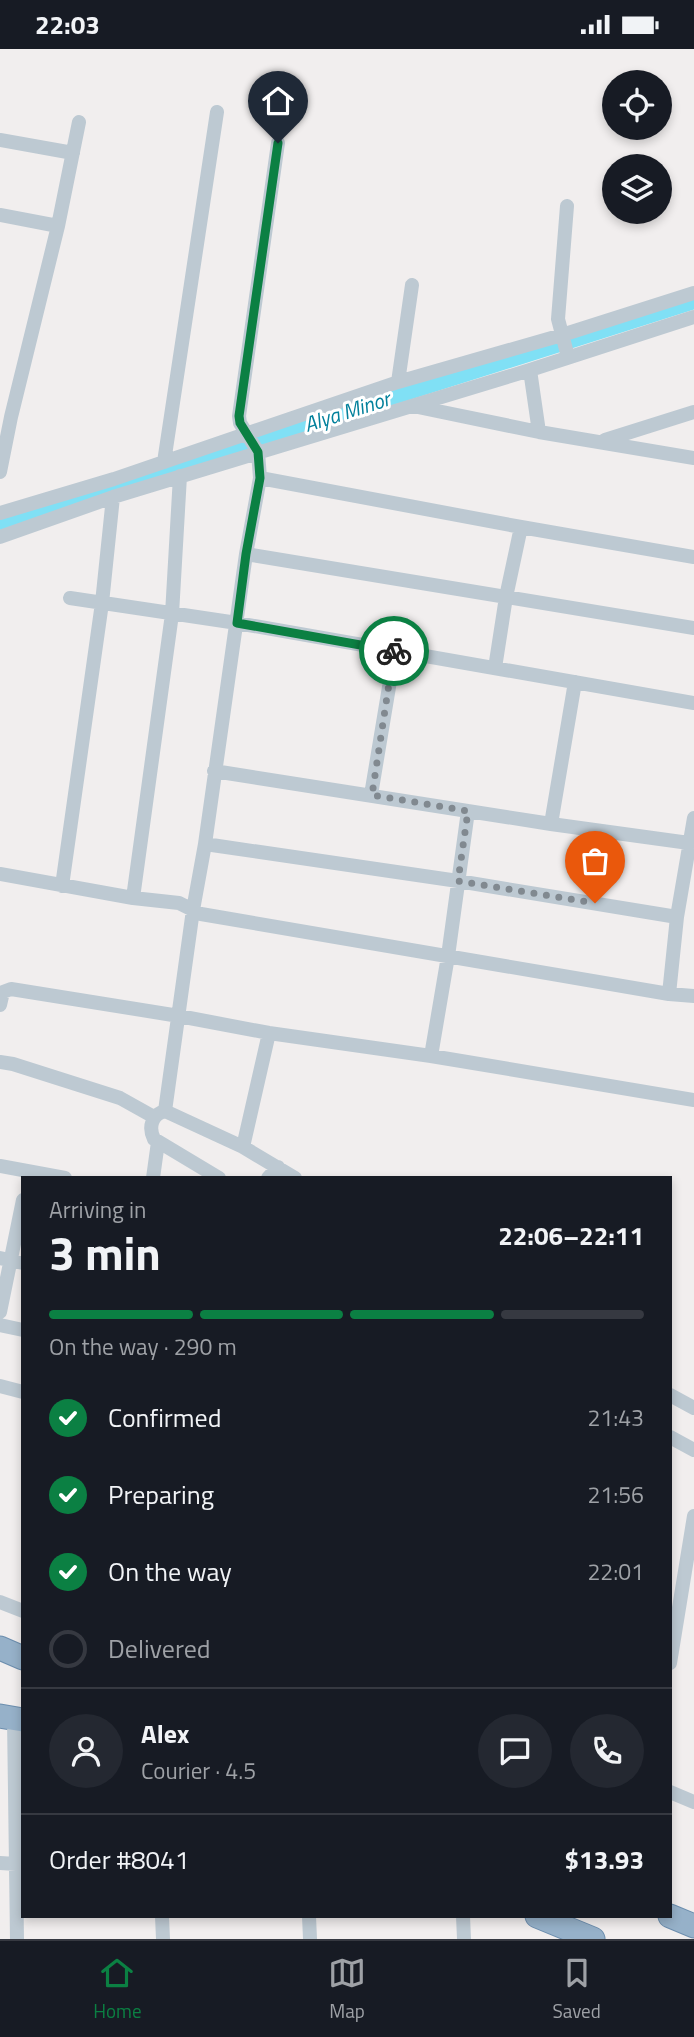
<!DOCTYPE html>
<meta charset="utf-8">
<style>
:root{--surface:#171b24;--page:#242831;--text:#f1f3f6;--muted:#9ea1a6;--line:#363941;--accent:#0b8043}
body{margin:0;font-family:"Titillium Web",sans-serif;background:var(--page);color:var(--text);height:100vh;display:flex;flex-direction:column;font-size:26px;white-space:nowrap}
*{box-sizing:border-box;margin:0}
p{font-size:23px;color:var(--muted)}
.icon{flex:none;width:38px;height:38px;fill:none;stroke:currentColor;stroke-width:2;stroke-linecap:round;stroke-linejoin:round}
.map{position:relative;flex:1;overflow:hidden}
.sheet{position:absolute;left:21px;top:1127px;width:651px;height:742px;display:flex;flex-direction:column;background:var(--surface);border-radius:0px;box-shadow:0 4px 10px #0003}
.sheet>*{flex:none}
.controls{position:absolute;left:602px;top:21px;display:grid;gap:14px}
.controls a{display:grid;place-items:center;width:70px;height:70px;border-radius:50%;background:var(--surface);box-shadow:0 4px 10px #0003;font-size:35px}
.pin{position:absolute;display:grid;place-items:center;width:60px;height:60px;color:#fff;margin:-72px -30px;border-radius:50% 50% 50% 0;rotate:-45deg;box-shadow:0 0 7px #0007}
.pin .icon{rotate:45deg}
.courier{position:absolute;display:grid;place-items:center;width:70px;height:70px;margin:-35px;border:5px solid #0b8043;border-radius:50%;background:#fff;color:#222;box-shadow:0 2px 9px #0007}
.summary em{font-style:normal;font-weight:700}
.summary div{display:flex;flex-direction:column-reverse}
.summary{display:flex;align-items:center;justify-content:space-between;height:119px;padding:0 28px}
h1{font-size:46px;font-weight:700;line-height:52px}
.bar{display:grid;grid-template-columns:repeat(4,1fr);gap:10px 7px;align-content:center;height:84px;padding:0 28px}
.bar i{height:9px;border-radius:5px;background:var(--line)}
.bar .active{background:var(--accent)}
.bar p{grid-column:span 4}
.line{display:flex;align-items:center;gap:18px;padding:0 28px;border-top:2px solid var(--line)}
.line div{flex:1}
.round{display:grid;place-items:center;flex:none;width:74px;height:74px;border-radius:37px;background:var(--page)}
ol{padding:0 28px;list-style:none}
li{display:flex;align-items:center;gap:21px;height:77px}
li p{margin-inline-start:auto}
li .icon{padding:7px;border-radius:50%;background:var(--accent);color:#fff;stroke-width:4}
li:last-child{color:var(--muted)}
li i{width:38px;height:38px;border:4px solid var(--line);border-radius:50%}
.status{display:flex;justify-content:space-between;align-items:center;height:49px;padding:0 35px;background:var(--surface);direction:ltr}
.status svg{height:19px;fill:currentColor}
.tab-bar{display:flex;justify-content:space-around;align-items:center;height:98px;border-top:2px solid var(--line);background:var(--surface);font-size:19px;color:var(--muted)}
.tab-bar a{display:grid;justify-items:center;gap:4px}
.tab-bar .active{color:var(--accent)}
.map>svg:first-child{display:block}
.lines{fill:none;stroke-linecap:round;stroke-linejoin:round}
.canal{stroke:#80e0f5;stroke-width:16}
.trunk-casing{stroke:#6c8eae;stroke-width:25}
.minor{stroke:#bdc9d2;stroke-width:14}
.trunk{stroke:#96b1c9;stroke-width:23}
.done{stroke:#818990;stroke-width:7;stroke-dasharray:0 12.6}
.route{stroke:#0b8043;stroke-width:9}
.labels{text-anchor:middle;stroke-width:6;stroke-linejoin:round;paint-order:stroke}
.water-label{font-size:21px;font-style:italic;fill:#03819c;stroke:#fff}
</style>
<div class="status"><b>22:03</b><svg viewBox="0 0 49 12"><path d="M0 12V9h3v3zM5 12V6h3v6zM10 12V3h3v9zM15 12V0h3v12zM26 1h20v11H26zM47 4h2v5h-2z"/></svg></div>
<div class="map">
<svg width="694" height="1890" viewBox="0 0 694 1890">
<rect width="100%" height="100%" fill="#f1eeee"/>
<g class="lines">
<path class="canal" d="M0 473 694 252"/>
<defs>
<path id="trunk" d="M0 1599 23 1609
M0 1667 23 1671
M537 1867 593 1890
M670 1867 694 1877"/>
</defs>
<use href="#trunk" class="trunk-casing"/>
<path class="minor" d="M0 91 73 104
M567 157 558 270 568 308
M0 166 58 177
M530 321 539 383
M398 333 412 236
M413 357 539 383 694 409
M605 391 694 363
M164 413 217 63
M0 423 11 368 58 177 79 73
M260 429 521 478 694 508
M0 464 114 430 398 333 562 286 694 244
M0 488 113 448 530 321 694 268
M246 505 694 579
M70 549 237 574 694 654
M495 619 506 548 521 478
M214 722 551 775 689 794
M371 746 395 602
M551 775 575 633
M205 795 458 832 677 868
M0 825 133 849 179 854 201 865 669 945 694 947
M62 837 102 554 113 448
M133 849 172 565 180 427
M669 945 677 868 694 769
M0 956 3 943 11 940 179 967 269 984 431 1007 694 1051
M431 1007 448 907 468 762
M0 1013 13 1015 120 1049 154 1068
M165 1062 193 861 205 795 246 505 260 429 258 403 240 374 239 367 278 94
M243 1098 269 984
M0 1117 65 1129
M153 1129 158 1093
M219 1129 154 1090C148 1078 152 1065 165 1062L243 1098 295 1129
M268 1129 278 1118
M0 1209 23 1214
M0 1263 23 1151
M0 1276 23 1281
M0 1337 23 1343
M670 1346 694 1359
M670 1388 694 1401
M0 1553 23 1562
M670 1614 694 1467
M14 1669 17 1890
M670 1743 694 1753
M0 1814 16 1815
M162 1867 163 1890
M309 1867 310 1890
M463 1867 464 1890"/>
<use href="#trunk" class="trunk"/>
</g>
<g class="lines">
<path class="done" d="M394 602 372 746 468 762 458 832 595 854"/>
<path class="route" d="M278 94 239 367 240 374 258 403 260 429 246 505 237 574 394 602"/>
</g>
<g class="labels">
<g class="water-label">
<text transform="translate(347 363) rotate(-18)" y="7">Alya Minor</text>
</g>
</g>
</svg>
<div class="controls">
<a><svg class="icon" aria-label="locate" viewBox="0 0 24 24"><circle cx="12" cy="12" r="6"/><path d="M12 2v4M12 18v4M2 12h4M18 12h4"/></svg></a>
<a><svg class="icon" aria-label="layers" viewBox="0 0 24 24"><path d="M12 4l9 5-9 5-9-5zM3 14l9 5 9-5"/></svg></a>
</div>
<div class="pin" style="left:595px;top:854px;background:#ea580c"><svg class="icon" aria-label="bag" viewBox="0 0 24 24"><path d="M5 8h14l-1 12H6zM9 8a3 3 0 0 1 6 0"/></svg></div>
<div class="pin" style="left:278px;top:94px;background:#1f2937"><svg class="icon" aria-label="home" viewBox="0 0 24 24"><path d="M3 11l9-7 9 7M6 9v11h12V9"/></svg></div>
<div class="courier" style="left:394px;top:602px"><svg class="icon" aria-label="bike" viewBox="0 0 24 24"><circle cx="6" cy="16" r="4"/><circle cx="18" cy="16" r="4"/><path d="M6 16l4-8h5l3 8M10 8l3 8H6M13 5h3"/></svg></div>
<section class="sheet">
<div class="summary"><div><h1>3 min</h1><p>Arriving in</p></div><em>22:06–22:11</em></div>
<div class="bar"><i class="active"></i><i class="active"></i><i class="active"></i><i></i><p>On the way · 290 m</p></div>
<ol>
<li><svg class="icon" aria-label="check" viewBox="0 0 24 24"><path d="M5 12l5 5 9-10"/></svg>Confirmed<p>21:43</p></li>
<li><svg class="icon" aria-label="check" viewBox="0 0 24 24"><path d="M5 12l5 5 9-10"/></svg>Preparing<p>21:56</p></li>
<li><svg class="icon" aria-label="check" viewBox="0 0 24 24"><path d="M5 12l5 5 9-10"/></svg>On the way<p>22:01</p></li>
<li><i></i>Delivered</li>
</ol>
<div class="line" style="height:126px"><a class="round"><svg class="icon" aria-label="person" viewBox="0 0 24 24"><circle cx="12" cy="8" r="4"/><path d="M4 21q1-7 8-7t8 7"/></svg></a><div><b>Alex</b><p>Courier · 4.5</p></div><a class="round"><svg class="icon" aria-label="chat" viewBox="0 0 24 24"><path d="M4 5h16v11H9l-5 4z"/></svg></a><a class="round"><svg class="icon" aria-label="phone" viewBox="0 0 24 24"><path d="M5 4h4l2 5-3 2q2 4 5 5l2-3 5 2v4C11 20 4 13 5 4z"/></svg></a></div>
<div class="line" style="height:91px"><div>Order #8041</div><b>$13.93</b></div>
</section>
</div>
<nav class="tab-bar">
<a class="active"><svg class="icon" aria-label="home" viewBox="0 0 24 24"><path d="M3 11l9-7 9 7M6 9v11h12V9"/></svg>Home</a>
<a><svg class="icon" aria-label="map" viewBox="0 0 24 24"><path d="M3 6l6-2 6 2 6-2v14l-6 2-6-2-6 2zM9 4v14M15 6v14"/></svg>Map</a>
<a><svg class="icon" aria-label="saved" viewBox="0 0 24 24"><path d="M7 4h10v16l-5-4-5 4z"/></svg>Saved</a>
</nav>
